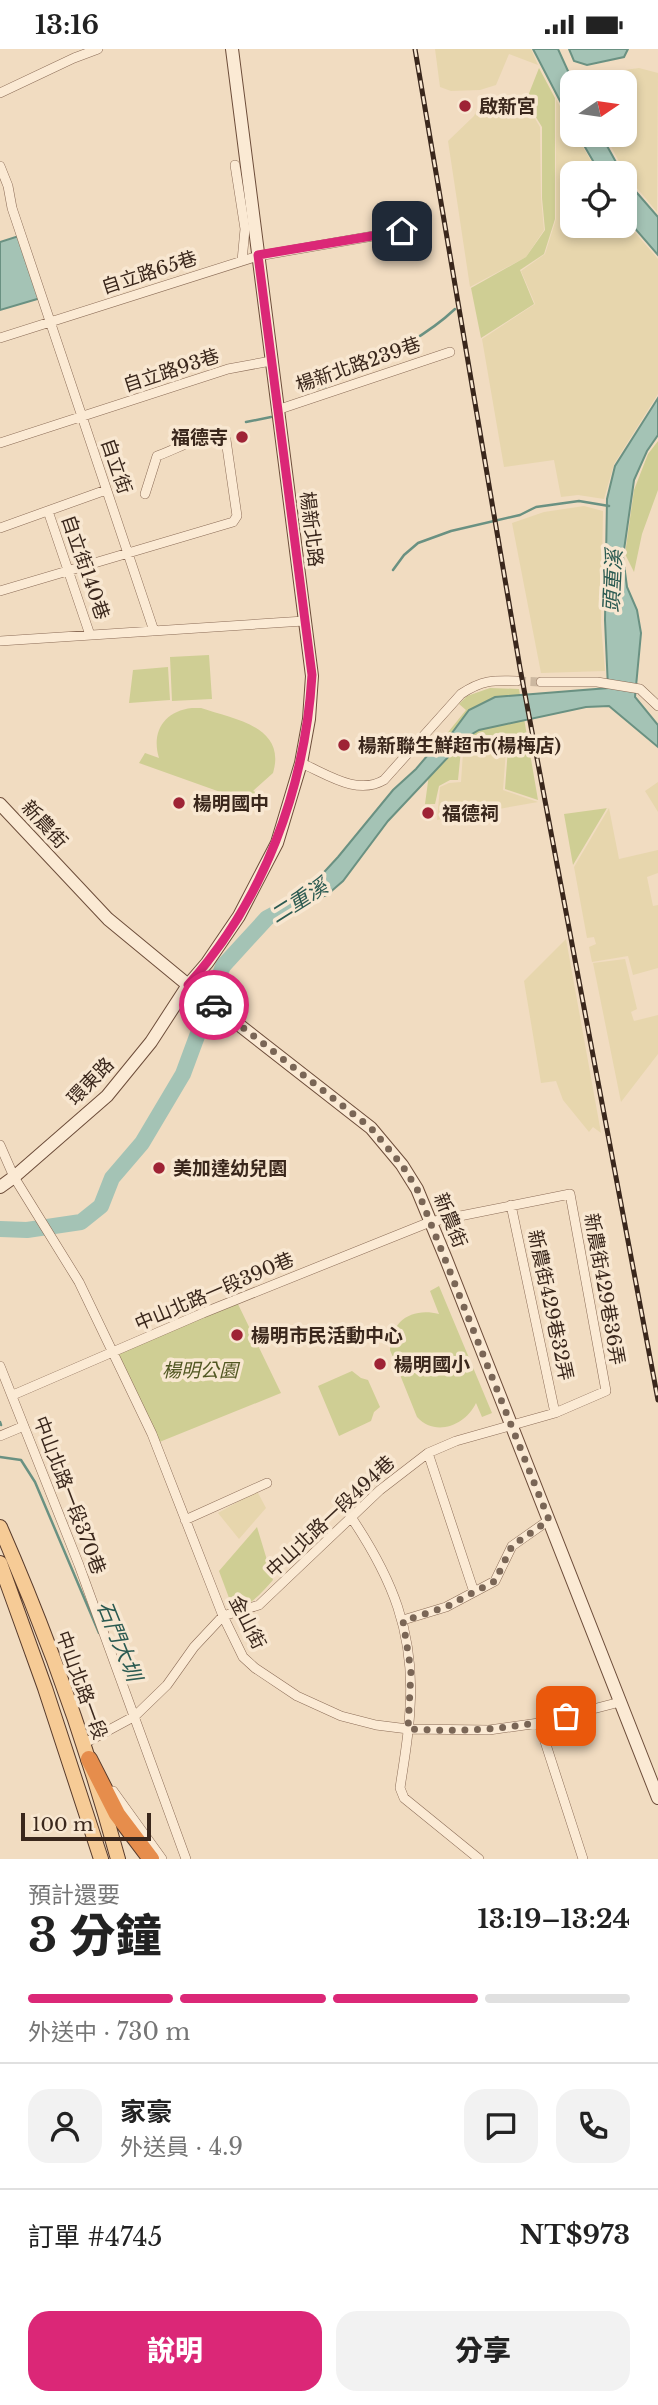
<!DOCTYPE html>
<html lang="zh-TW">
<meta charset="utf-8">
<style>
:root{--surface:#fff;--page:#f2f2f2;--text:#222;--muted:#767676;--line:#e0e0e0;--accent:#db2777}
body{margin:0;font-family:"Libre Baskerville","Noto Sans TC",serif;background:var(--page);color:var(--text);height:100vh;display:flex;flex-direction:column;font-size:26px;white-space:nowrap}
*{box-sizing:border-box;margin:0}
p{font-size:23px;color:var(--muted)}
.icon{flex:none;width:38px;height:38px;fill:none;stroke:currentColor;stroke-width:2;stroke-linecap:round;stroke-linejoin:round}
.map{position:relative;height:1810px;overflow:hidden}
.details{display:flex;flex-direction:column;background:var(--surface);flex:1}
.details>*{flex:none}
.needle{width:46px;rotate:77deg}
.tools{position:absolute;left:560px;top:21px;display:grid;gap:14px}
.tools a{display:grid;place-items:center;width:77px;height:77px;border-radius:14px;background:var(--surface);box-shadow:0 4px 10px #0003;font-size:35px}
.scale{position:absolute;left:21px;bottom:18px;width:130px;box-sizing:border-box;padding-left:7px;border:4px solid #3a271c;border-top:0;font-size:19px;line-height:24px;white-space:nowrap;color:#3a271c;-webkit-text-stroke:5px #f8e7d1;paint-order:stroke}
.pin{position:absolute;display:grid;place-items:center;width:60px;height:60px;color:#fff;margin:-30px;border-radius:14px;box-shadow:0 4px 10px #0006}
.courier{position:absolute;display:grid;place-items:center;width:70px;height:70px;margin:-35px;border:5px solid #db2777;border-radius:50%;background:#fff;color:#222;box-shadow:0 2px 9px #0007}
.summary em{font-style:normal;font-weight:800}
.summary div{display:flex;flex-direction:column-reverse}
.summary{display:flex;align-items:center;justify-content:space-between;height:119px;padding:0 28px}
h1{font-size:46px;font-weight:800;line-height:52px}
.bar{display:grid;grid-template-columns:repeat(4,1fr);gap:10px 7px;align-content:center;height:84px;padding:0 28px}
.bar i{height:9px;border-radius:5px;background:var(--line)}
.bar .current{background:var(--accent)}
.bar p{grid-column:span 4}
.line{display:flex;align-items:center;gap:18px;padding:0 28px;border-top:2px solid var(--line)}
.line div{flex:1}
.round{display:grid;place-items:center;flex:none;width:74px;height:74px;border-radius:21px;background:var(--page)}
.cta{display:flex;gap:14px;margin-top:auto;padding:14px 28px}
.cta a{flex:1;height:80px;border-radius:21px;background:var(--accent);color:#fff;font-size:28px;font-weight:800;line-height:80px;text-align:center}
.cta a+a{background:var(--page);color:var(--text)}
.status{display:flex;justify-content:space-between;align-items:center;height:49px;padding:0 35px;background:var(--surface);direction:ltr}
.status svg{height:19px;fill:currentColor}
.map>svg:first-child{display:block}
.farmland{fill:#e7d6ad}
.green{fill:#cfce94}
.water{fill:#a4c3b5;stroke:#6a9182;stroke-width:2}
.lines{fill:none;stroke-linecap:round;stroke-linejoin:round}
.stream{stroke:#6a9182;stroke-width:2.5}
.river{stroke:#a4c3b5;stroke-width:16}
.street-tunnel{stroke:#ccb8a0;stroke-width:9;stroke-dasharray:9 4.5;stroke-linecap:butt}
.street-casing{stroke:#8b6c57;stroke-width:10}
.secondary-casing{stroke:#6d4d3a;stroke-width:14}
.primary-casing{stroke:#583b2c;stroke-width:16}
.highway-casing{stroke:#583b2c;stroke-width:18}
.street{stroke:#fbead4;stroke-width:9}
.secondary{stroke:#fbead4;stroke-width:12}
.primary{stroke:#f6cb96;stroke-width:14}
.highway{stroke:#e68d4c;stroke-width:16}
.rail-casing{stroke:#3a271c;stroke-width:5}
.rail{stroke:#f8e7d1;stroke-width:2.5;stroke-dasharray:8;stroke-linecap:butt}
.done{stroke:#7a6656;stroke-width:7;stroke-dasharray:0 12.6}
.route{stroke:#db2777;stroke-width:9}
.poi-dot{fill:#9e2335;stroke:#f8e7d1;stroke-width:2.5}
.labels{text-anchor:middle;stroke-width:7;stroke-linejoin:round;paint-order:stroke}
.poi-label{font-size:19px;font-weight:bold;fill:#3a271c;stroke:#f8e7d1;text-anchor:start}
.street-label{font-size:19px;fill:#3a271c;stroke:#f8e7d1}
.park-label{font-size:19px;font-style:italic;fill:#515722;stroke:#f8e7d1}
.water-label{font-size:21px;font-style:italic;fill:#2b5a51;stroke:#f8e7d1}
</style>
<div class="status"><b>13:16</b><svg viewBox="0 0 49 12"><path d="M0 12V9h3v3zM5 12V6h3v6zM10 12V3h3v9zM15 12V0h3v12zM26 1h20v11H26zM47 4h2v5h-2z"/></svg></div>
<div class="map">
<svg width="658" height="1810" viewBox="0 0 658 1810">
<rect width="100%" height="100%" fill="#f1dcc1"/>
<path class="farmland" d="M435 0H531L538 16 509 5 496 36 480 41 451 42 440 38Z
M639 19 658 24 657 163 626 126 605 86H625V33H577L574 28Z
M556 50 572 79V86H576L598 124H572V177H625V172L658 210V345L614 415 604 450 578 446 561 448 554 411 504 418 482 290 535 255 521 222 545 205 556 170Z
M481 51 519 67 527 56 540 78 541 149 544 181 526 208 470 238 448 92 474 67Z
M584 457 603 462 601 575 605 622 541 624 512 474 544 463Z
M506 701 503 741 538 753 437 771 440 738 449 734 461 733 463 704Z
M658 733V763L645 742Z
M609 759 619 810 658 801V824L647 828 653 857 658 856V919L633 926 628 907 592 913 589 898 596 895 594 888 587 889 574 818Z
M566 890 601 1084 593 1078 589 1083 563 1051 556 1032 541 1034 524 932Z
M625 910 637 960 631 963 634 972 658 966V1005L621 1053 593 914Z
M257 1442 266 1459 239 1490 218 1464Z"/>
<path class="green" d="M539 19 555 49V170L544 205 520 221 534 255 481 289 471 239 526 208 545 181 542 149V78L526 52Z
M658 392V441L642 485 634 523 625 505 634 441 648 405Z
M209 606 212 650 172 652 170 608Z
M168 618 170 651 129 654 133 621Z
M490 639 519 640 538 751 505 740 508 699 461 701 458 731H450L439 737 435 755H425L432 703 466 661 459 655 467 647Z
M192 659H201C233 670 287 677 273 724L253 742 265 747 262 758 139 714 145 704 159 709C151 683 164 662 192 659Z
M608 759H607L573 816 564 765Z
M439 1237 492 1364 482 1368 476 1354C465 1377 435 1388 417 1368L390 1301C390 1272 412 1258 439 1265L430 1242Z
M236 1251 281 1344 157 1394 112 1305Z
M352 1322 361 1329 368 1331 380 1358 374 1363 371 1372 339 1387 318 1337Z
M257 1478 273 1531C262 1543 250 1560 232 1557L219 1522Z"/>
<path class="water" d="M533 0H558L573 33 572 75Z
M569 0H628L624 8 587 16 574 12Z
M578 86H601L622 124H600Z
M625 130 658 168V206L625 168Z
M22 186 44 248 0 261V193Z
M658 349V386L647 402 634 431 623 508 627 538 637 561 641 584 635 648 658 676V698L609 657 586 658 479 681 467 688 388 772 343 832 327 846 267 869 315 833 338 808 393 741 416 720 427 707 443 696 469 661 495 648 608 639 605 571 607 450 615 417Z"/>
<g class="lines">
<path class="stream" d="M310 340 325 338C368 315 419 294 455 260
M246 373 271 368
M393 521 404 506 418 494 451 482 520 466 536 458 579 452 609 457
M0 1373 1 1376
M0 1408 21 1411 35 1433 99 1584"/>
<path class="river" d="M0 1180 27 1181 81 1173 101 1157 112 1129 142 1094 183 1025 223 917 267 869 284 860"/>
<path class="street-tunnel" d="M517 632 541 633"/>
<defs>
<path id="street" d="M0 44 74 9 98 0
M235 116 245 180 242 212
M0 117 8 137 12 159 154 582
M0 289 258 207 402 182
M277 361 450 303
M0 394 228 320 271 312
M48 462 90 586
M0 479 106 441
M0 542 233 473 237 467 226 391 221 385C209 382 172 402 157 407L145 445
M0 592 304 572
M541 633H597L640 640 658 657
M301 714C327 725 357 747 384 731L461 645C482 631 493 631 517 632
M0 1096 14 1128 79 1233 152 1385 223 1567 243 1608 255 1619 297 1647 341 1667 376 1676 408 1680 489 1681 539 1674 620 1653
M511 1156 555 1364
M0 1317 79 1516 186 1810
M13 1346 203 1264 430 1173 570 1145 606 1342 555 1364 456 1392 428 1404 380 1441 259 1556 223 1567 194 1598 167 1636 135 1667 83 1695
M0 1387 24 1377
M428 1404 474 1543
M351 1468C392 1529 415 1584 410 1659 409 1685 404 1712 400 1739L404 1749 479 1810
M185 1471 267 1434
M403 1571 446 1558 495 1532 512 1497 549 1471
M539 1674 583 1810
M113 1742 162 1810"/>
<path id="secondary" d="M0 755 108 870 188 936 371 1079 402 1116 417 1140 446 1210 658 1749
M0 1138 14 1128 107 1047 151 993 188 936 207 914 239 867 277 794 301 714 309 670 312 627 232 0"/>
<path id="primary" d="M0 1478C47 1585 87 1697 118 1810
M0 1514 45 1639 101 1810"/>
<path id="highway" d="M89 1710 117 1765 151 1810"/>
</defs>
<use href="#street" class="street-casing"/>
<use href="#secondary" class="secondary-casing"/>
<use href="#primary" class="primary-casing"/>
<use href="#highway" class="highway-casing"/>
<use href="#street" class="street"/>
<use href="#secondary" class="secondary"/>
<use href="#primary" class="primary"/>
<use href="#highway" class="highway"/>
<defs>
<path id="rail" d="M415 0 520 619 658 1351"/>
</defs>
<use href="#rail" class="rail-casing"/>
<use href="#rail" class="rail"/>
</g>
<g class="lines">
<path class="done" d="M214 956 371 1079 402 1116 417 1140 549 1471 512 1497 495 1532 446 1558 403 1572 411 1622 408 1680C461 1683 514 1681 566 1667"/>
<path class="route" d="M214 956 188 936C264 851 305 740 312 626L258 206 402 182"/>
</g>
<g class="poi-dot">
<circle cx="465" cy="57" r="7"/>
<circle cx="242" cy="388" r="7"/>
<circle cx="344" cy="696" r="7"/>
<circle cx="179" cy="754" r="7"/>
<circle cx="428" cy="764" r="7"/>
<circle cx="159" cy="1119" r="7"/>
<circle cx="237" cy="1286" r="7"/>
<circle cx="380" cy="1315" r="7"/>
</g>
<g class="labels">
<g class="poi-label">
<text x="479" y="64">啟新宮</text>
<text x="228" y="395" text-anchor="end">福德寺</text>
<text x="358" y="703">楊新聯生鮮超市(楊梅店)</text>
<text x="193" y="761">楊明國中</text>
<text x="442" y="771">福德祠</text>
<text x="173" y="1126">美加達幼兒園</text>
<text x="251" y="1293">楊明市民活動中心</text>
<text x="394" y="1322">楊明國小</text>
</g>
<g class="street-label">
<text transform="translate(149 223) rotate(-18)" y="7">自立路65巷</text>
<text transform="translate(358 315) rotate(-19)" y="7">楊新北路239巷</text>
<text transform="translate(171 321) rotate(-18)" y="7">自立路93巷</text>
<text transform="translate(117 417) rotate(71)" y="7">自立街</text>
<text transform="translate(312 480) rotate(83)" y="7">楊新北路</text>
<text transform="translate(86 518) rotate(71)" y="7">自立街140巷</text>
<text transform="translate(45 775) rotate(47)" y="7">新農街</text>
<text transform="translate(90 1032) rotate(-46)" y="7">環東路</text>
<text transform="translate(451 1171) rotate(68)" y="7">新農街</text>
<text transform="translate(605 1240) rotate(80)" y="7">新農街429巷36弄</text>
<text transform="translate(214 1242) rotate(-23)" y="7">中山北路一段390巷</text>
<text transform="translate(551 1256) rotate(78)" y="7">新農街429巷32弄</text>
<text transform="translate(70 1446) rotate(69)" y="7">中山北路一段370巷</text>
<text transform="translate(330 1467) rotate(-43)" y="7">中山北路一段494巷</text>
<text transform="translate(248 1573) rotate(63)" y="7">金山街</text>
<text transform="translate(82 1636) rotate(70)" y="7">中山北路一段</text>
</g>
<g class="park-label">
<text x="200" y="1328">楊明公園</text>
</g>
<g class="water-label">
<text transform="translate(613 532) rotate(-87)" y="7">頭重溪</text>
<text transform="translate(299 852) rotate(-32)" y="7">二重溪</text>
<text transform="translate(119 1592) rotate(68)" y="7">石門大圳</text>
</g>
</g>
</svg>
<div class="tools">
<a><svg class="needle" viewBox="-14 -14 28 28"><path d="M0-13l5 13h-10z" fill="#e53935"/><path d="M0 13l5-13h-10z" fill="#767676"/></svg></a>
<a><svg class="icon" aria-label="locate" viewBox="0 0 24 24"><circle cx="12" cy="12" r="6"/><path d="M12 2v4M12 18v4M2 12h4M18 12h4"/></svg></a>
</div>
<div class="scale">100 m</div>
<div class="pin" style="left:566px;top:1667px;background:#ea580c"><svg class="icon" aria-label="bag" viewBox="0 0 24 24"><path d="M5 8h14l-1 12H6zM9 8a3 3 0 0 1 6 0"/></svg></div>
<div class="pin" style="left:402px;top:182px;background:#1f2937"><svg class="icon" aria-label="home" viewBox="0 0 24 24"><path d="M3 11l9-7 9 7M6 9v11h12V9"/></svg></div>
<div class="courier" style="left:214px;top:956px"><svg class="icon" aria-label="car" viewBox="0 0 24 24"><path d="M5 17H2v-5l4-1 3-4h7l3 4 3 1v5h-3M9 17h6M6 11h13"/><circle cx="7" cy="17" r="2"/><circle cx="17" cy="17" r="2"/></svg></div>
</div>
<section class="details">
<div class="summary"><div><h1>3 分鐘</h1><p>預計還要</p></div><em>13:19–13:24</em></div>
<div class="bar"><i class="current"></i><i class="current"></i><i class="current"></i><i></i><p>外送中 · 730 m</p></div>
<div class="line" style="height:126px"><a class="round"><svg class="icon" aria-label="person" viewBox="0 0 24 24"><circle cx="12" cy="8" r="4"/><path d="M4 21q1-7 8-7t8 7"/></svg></a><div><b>家豪</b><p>外送員 · 4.9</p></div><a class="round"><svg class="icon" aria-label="chat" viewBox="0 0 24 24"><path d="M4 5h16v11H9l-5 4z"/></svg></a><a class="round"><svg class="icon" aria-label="phone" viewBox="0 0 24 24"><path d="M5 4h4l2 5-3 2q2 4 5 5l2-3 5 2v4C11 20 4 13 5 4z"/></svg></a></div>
<div class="line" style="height:91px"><div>訂單 #4745</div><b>NT$973</b></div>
<div class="cta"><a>說明</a><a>分享</a></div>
</section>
